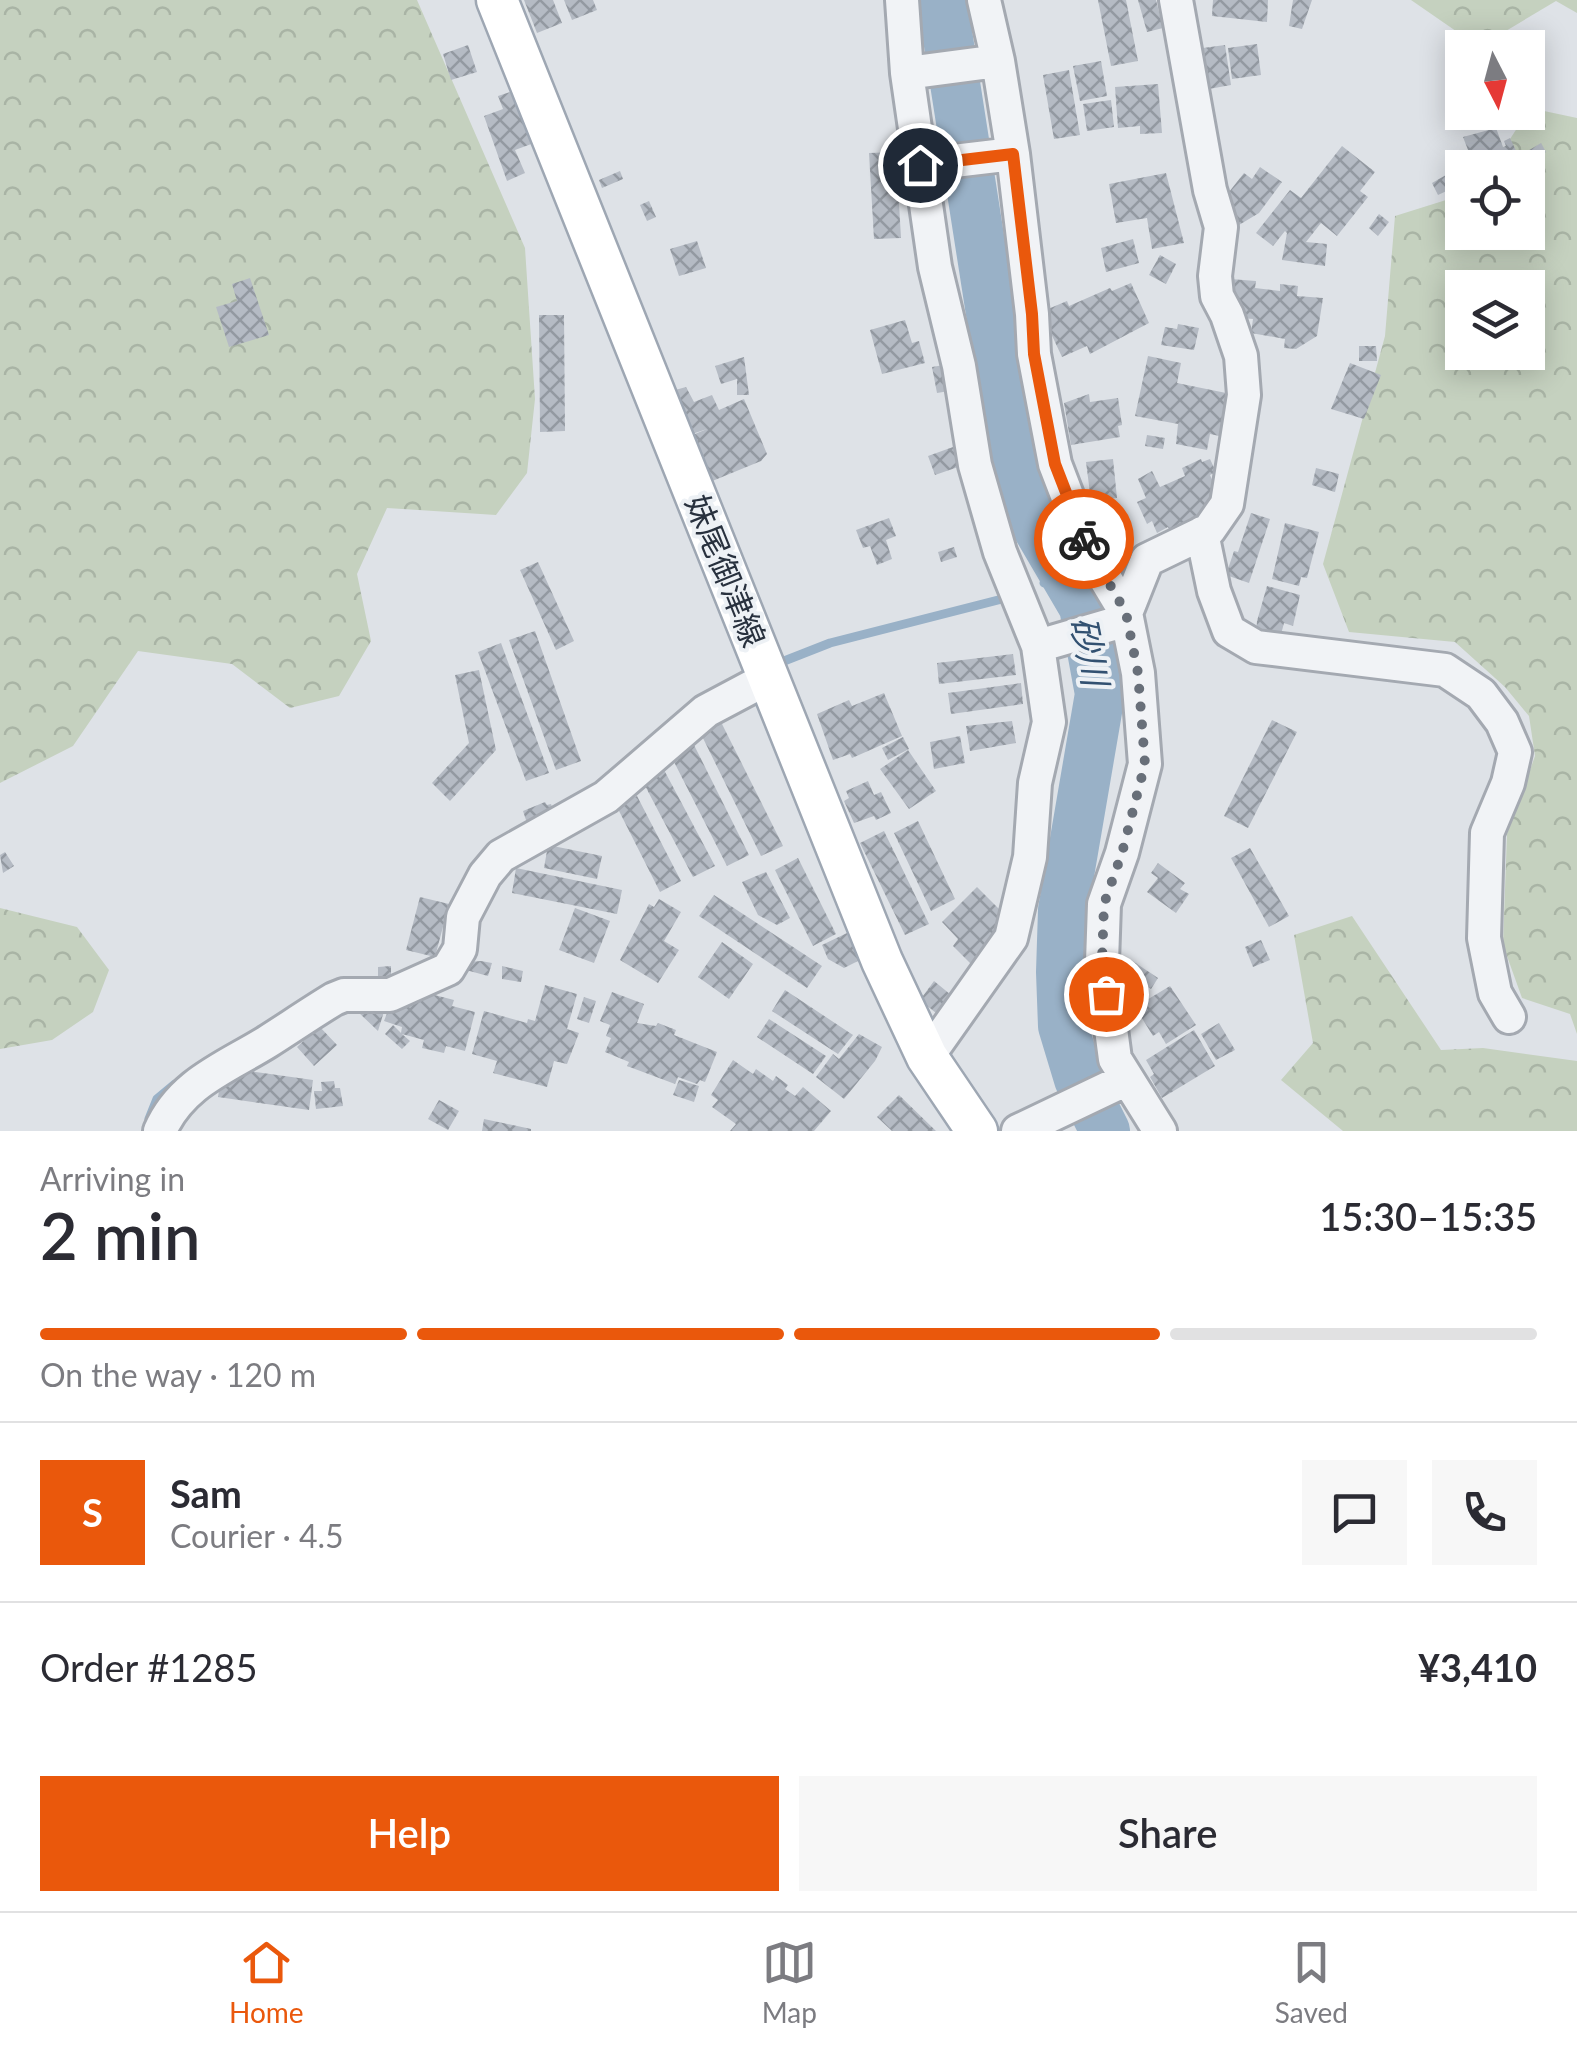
<!DOCTYPE html>
<meta charset="utf-8">
<style>
:root{--surface:#fff;--page:#f7f7f7;--text:#2b2b33;--muted:#7c7c81;--line:#e1e1e2;--accent:#ea580c}
body{margin:0;font-family:Lato,"Noto Sans JP",sans-serif;background:var(--page);color:var(--text);height:100vh;display:flex;flex-direction:column;font-size:38px;white-space:nowrap}
*{box-sizing:border-box;margin:0}
p{font-size:32px;color:var(--muted)}
.icon{flex:none;width:55px;height:55px;fill:none;stroke:currentColor;stroke-width:2;stroke-linecap:round;stroke-linejoin:round}
.map{position:relative;height:1131px;overflow:hidden}
.details{display:flex;flex-direction:column;background:var(--surface);flex:1}
.details>*{flex:none}
.needle{width:65px;rotate:174deg}
.fabs{position:absolute;left:1445px;top:30px;display:grid;gap:20px}
.fabs a{display:grid;place-items:center;width:100px;height:100px;border-radius:0px;background:var(--surface);box-shadow:0 5px 25px #0003;font-size:50px}
.pin{position:absolute;display:grid;place-items:center;width:85px;height:85px;color:#fff;margin:-42px;border:5px solid #fff;border-radius:50%;box-shadow:0 2px 10px #0007}
.courier{position:absolute;display:grid;place-items:center;width:100px;height:100px;margin:-50px;border:8px solid #ea580c;border-radius:50%;background:#fff;color:#222;box-shadow:0 2px 12px #0007}
.summary em{font-style:normal;font-weight:600}
.summary div{display:flex;flex-direction:column-reverse}
.summary{display:flex;align-items:center;justify-content:space-between;height:170px;padding:0 40px}
h1{font-size:65px;font-weight:600;line-height:75px}
.bar{display:grid;grid-template-columns:repeat(4,1fr);gap:15px 10px;align-content:center;height:120px;padding:0 40px}
.bar i{height:12px;border-radius:8px;background:var(--line)}
.bar .current{background:var(--accent)}
.bar p{grid-column:span 4}
.line{display:flex;align-items:center;gap:25px;padding:0 40px;border-top:2px solid var(--line)}
.line div{flex:1}
.round{display:grid;place-items:center;flex:none;width:105px;height:105px;border-radius:0px;background:var(--page)}
.button{display:flex;gap:20px;margin-top:auto;padding:20px 40px}
.button a{flex:1;height:115px;border-radius:0px;background:var(--accent);color:#fff;font-size:40px;font-weight:600;line-height:115px;text-align:center}
.button a+a{background:var(--page);color:var(--text)}
.tabs{display:flex;justify-content:space-around;align-items:center;height:140px;border-top:2px solid var(--line);background:var(--surface);font-size:28px;color:var(--muted)}
.tabs a{display:grid;justify-items:center;gap:5px}
.tabs .current{color:var(--accent)}
.map>svg:first-child{display:block}
.forest{fill:url(#forest-crowns);fill-rule:evenodd}
.lines{fill:none;stroke-linecap:round;stroke-linejoin:round}
.stream{stroke:#99b1c7;stroke-width:9}
.river{stroke:#99b1c7;stroke-width:50}
.building{fill:url(#building-cross-hatch)}
.minor-casing{stroke:#a4a9b1;stroke-width:38}
.major-casing{stroke:#9ea7b3;stroke-width:45}
.minor{stroke:#f1f3f6;stroke-width:32}
.major{stroke:#fff;stroke-width:40}
.done{stroke:#686f79;stroke-width:10;stroke-dasharray:0 18}
.route{stroke:#ea580c;stroke-width:12}
.labels{text-anchor:middle;stroke-width:8;stroke-linejoin:round;paint-order:stroke}
.street-label{font-size:32px;fill:#28313e;stroke:#edf1f5}
.water-label{font-size:35px;font-style:italic;fill:#325171;stroke:#edf1f5}
</style>
<div class="map">
<svg width="1577" height="1131" viewBox="0 0 1577 1131">
<defs>
<pattern id="forest-crowns" width="20" height="18" patternUnits="userSpaceOnUse" patternTransform="scale(2.5)"><rect width="20" height="18" fill="#c5d1bf"/><path d="M2 6a3 3 0 1 1 6 0M12 15a3 3 0 1 1 6 0" fill="none" stroke="#a9b4a5"/></pattern>
<pattern id="building-cross-hatch" width="8" height="8" patternUnits="userSpaceOnUse" patternTransform="scale(2.5)"><rect width="8" height="8" fill="#b5bbc4"/><path d="M0 0l8 8M0 8l8-8" fill="none" stroke="#9399a1"/></pattern>
</defs>
<rect width="100%" height="100%" fill="#dee2e7"/>
<path class="forest" d="M0 0H417L525 248 535 399 527 473 496 515 387 508 357 574 371 641 339 696 290 708 232 664 138 651 73 746 0 783Z
M1411 0H1577V13L1556 1 1479 47Z
M1530 108 1577 118V1034L1570 1014 1522 998 1503 945 1507 834 1535 756 1529 716 1505 687 1455 642 1349 632 1323 564 1385 336 1395 216 1462 195V232H1528V168L1492 167ZM1462 288H1528V352H1462Z
M0 908 77 927 109 970 93 1012 52 1040 0 1049Z
M1352 916 1441 1050 1483 1048 1577 1061V1131H1343L1281 1080 1313 1043 1294 935Z"/>
<g class="lines">
<path class="stream" d="M1044 583 1065 575
M779 663 830 643 1006 598
M149 1119 157 1099 175 1084"/>
<path class="river" d="M942 0 1015 467 1037 527 1084 607 1100 694 1063 910 1061 972 1063 1026 1079 1079 1105 1131"/>
</g>
<path class="building" d="M524 0H553L562 23 537 33Z
M564 0H593L597 10 572 20Z
M1098 0H1126L1138 61 1111 66Z
M1138 0H1156L1163 28 1147 32Z
M1213 0H1268L1267 22 1212 16Z
M1293 0H1312L1302 29 1289 26Z
M1257 44 1261 75 1232 79 1228 48Z
M468 45 477 72 451 80 443 54Z
M1225 45 1231 85 1209 89 1203 48Z
M1101 61 1107 96 1080 101 1073 66Z
M1069 70 1080 135 1054 139 1043 75Z
M1158 84 1162 133 1140 134V126L1118 128 1115 87Z
M510 92 534 143 515 150 525 173 507 181 484 116 503 109 498 96Z
M1111 100 1114 127 1087 131 1083 104Z
M1496 128 1503 147 1506 146 1504 141 1510 138 1519 157 1510 161 1507 155 1496 159 1497 163 1475 168 1463 137Z
M1541 143 1546 152 1531 161 1526 152Z
M1342 146 1375 172 1360 191 1368 197 1337 236 1321 223 1306 242 1327 244 1325 266 1282 260 1287 233 1285 231 1273 246 1256 233 1290 190 1301 198Z
M896 152 901 238 874 239 869 153Z
M1260 167 1282 182 1259 213 1239 225 1229 192 1244 173 1252 179Z
M620 171 623 179 602 188 599 180Z
M1166 173 1184 243 1152 249 1147 218 1116 223 1109 184Z
M1446 175 1453 188 1438 195 1432 183Z
M649 201 656 217 647 221 640 205Z
M1379 214 1389 222 1378 236 1369 228Z
M1133 239 1139 263 1106 272 1101 248Z
M697 241 706 268 679 276 670 249Z
M1160 255 1176 264 1166 284 1149 275Z
M250 278 269 335 229 347 216 307 237 301 232 284Z
M1230 279 1256 281 1255 288 1280 291V284L1298 286 1297 296 1323 298 1317 336 1296 349 1284 348 1285 339 1251 333 1253 319 1241 318 1230 297Z
M1131 283 1149 323 1090 354 1087 346 1062 357 1041 312 1067 301 1069 306 1110 288 1112 291Z
M539 315H564L565 431 540 432Z
M905 320 912 343 919 341 925 363 882 374 870 330Z
M1178 324 1199 328 1194 350 1161 345 1165 327 1177 329Z
M1359 346H1376L1377 361H1359Z
M1148 356 1181 363 1177 383 1236 395 1224 437 1210 434 1207 450 1176 444 1178 424 1135 416Z
M744 357 749 395H737V379L721 384 715 366Z
M1350 363 1381 375 1364 419 1331 409Z
M944 365 949 391 937 393 932 367Z
M686 387 694 402 712 395 719 410 744 399 767 454 761 461 705 484 690 436 707 429 689 435 668 392Z
M1089 394 1090 402 1118 398 1122 425 1118 426 1120 437 1071 445 1064 403Z
M1147 435 1165 438 1163 449 1145 446Z
M953 447H958L961 466 935 475 928 456Z
M1113 459 1117 498 1091 501 1086 462Z
M1201 459 1202 462 1210 459 1216 472 1210 475 1220 498 1198 526 1173 538 1168 527 1157 533 1152 521 1147 524 1137 502 1146 498 1138 479 1152 471 1160 487 1185 476 1182 468Z
M1316 468 1339 474 1335 492 1312 485Z
M1251 513 1270 519 1249 583 1226 575 1234 551 1238 552Z
M889 518 896 536 886 540 892 559 877 565 870 546 863 548 856 530Z
M1285 523 1319 532 1307 578 1301 577 1299 586 1272 579Z
M954 547 957 557 941 562 938 552Z
M538 562 574 641 556 650 520 570Z
M1267 586 1300 595 1293 626 1284 623 1279 642 1256 636 1257 621Z
M535 631 581 761 556 770 509 640Z
M501 643 549 773 526 781 478 652Z
M1013 654 1016 675 939 684 937 663Z
M479 670 496 750 450 801 432 783 469 743 455 675Z
M1021 683 1023 704 951 714 948 693Z
M884 693 902 736 852 758 850 754 833 760 817 714 849 700 852 706Z
M1272 720 1297 732 1248 828 1224 816Z
M1012 721 1016 743 970 751 966 726Z
M721 722 783 846 761 856 700 732Z
M960 736 965 763 934 769 930 742Z
M903 737 909 749 888 760 882 748Z
M694 745 749 855 727 866 671 756Z
M908 750 936 791 909 809 880 769Z
M663 768 715 866 693 877 642 780Z
M868 781 874 795 881 792 891 813 876 820 874 816 854 823 844 801 849 798 846 791Z
M637 796 681 881 660 892 617 807Z
M545 802 547 805 551 804 555 815 529 829 523 811Z
M918 821 955 899 931 911 894 833Z
M884 831 929 924 905 935 860 843Z
M548 845 602 856 597 879 544 868Z
M1250 848 1289 916 1269 927 1231 858Z
M5 852 14 866 3 873 0 855Z
M798 858 836 934 813 946 775 870Z
M1158 863 1185 883 1180 889 1189 894 1176 913 1147 892 1158 878 1151 873Z
M516 868 622 890 617 914 512 893Z
M766 872 790 918 777 925 758 915 742 882Z
M977 887 1008 918 972 965 953 946 958 939 942 922Z
M714 895 822 966 807 988 699 916Z
M420 897 449 904 435 957 406 950Z
M659 899 681 912 664 941 679 950 658 983 620 960 649 904 654 907Z
M575 908 610 921 594 963 559 950Z
M847 933 860 960 844 968 828 959 822 945Z
M1261 940 1270 960 1253 967 1245 947Z
M722 942 753 964 729 999 698 977Z
M1131 960 1158 978 1151 989 1145 985 1138 996 1116 982Z
M481 961 492 963 488 976 466 970 468 962Z
M391 966V982H378V967Z
M502 966 523 971 521 982 502 979Z
M934 981 956 999 941 1017 920 1000Z
M545 985 577 994 567 1029 579 1033 567 1064 554 1061 547 1087 493 1073 497 1061 472 1054 484 1011 527 1023 528 1019 535 1021Z
M1170 986 1196 1025 1166 1044 1159 1032 1153 1036 1135 1007Z
M785 990 853 1035 838 1054 772 1011Z
M423 992 454 1000 452 1006 475 1012 465 1051 446 1046 444 1053 422 1048 424 1040 402 1034 410 1041 402 1049 385 1034 393 1025 401 1033 402 1027 384 1021 391 1003Z
M612 992 644 1004 637 1023 656 1026 658 1023 676 1030 674 1035 717 1052 705 1082 700 1080 697 1084 678 1077 675 1084 627 1066 629 1062 605 1052 611 1038 606 1036 610 1025 600 1021Z
M584 997 596 1001 589 1023 577 1019Z
M386 1005 378 1031 357 1011Z
M769 1019 826 1056 813 1074 757 1037Z
M1219 1023 1235 1050 1216 1060 1201 1034Z
M319 1026 337 1045 314 1066 297 1047Z
M1194 1030 1215 1066 1162 1098 1150 1077 1154 1074 1146 1060Z
M859 1034 882 1047 875 1061 844 1099 816 1077 833 1054 839 1059Z
M733 1060 753 1074 756 1069 773 1081 776 1076 788 1085 785 1089 795 1096 803 1087 831 1111 814 1131H730L736 1124 712 1107 718 1100 711 1095Z
M234 1069 313 1080 309 1110 218 1097 221 1078Z
M679 1080 699 1086 694 1102 673 1095Z
M334 1081 335 1088H340L343 1106 316 1109 314 1091H322L321 1082Z
M899 1095 936 1131H892L877 1117Z
M439 1100 459 1111 448 1130 428 1119Z
M484 1119 531 1129V1131H482Z"/>
<g class="lines">
<defs>
<path id="minor" d="M902 0 907 73 935 267 959 366 975 465 1000 552 1038 646 1049 722 1035 783 1030 857 1011 938 927 1057
M984 0 998 61 1013 154 1032 314 1034 354 1055 464 1088 550 1126 613 1138 673 1145 764 1122 853 1104 904 1102 962 1115 1059 1160 1131
M907 73 998 61
M920 165 1013 154
M1202 533 1214 591 1229 631 1256 647 1445 670 1481 694 1502 722 1515 752 1508 783 1487 833 1484 938 1495 993 1509 1017
M1126 613 1147 560 1209 530 1227 504 1244 395 1241 356 1227 315 1217 296 1215 276 1221 227 1210 190 1176 0
M1038 646 1127 620
M160 1131C181 1083 225 1068 267 1042 289 1028 311 1013 334 999L344 995H390L448 969 460 949 463 917 485 875 501 856 606 797 706 711 768 678
M1018 1131 1127 1079"/>
<path id="major" d="M497 0 882 961 927 1057 977 1131"/>
</defs>
<use href="#minor" class="minor-casing"/>
<use href="#major" class="major-casing"/>
<use href="#minor" class="minor"/>
<use href="#major" class="major"/>
</g>
<g class="lines">
<path class="done" d="M1084 539 1126 613 1138 673 1145 764 1122 853 1104 904 1102 962 1106 994"/>
<path class="route" d="M920 165 1013 154 1032 314 1034 354 1055 464 1084 539"/>
</g>
<g class="labels">
<g class="street-label">
<text transform="translate(725 571) rotate(68)" y="11">妹尾御津線</text>
</g>
<g class="water-label">
<text transform="translate(1089 651) rotate(79)" y="12">砂川</text>
</g>
</g>
</svg>
<div class="fabs">
<a><svg class="needle" viewBox="-14 -14 28 28"><path d="M0-13l5 13h-10z" fill="#e53935"/><path d="M0 13l5-13h-10z" fill="#7c7c81"/></svg></a>
<a><svg class="icon" aria-label="locate" viewBox="0 0 24 24"><circle cx="12" cy="12" r="6"/><path d="M12 2v4M12 18v4M2 12h4M18 12h4"/></svg></a>
<a><svg class="icon" aria-label="layers" viewBox="0 0 24 24"><path d="M12 4l9 5-9 5-9-5zM3 14l9 5 9-5"/></svg></a>
</div>
<div class="pin" style="left:1106px;top:994px;background:#ea580c"><svg class="icon" aria-label="bag" viewBox="0 0 24 24"><path d="M5 8h14l-1 12H6zM9 8a3 3 0 0 1 6 0"/></svg></div>
<div class="pin" style="left:920px;top:165px;background:#1f2937"><svg class="icon" aria-label="home" viewBox="0 0 24 24"><path d="M3 11l9-7 9 7M6 9v11h12V9"/></svg></div>
<div class="courier" style="left:1084px;top:539px"><svg class="icon" aria-label="bike" viewBox="0 0 24 24"><circle cx="6" cy="16" r="4"/><circle cx="18" cy="16" r="4"/><path d="M6 16l4-8h5l3 8M10 8l3 8H6M13 5h3"/></svg></div>
</div>
<section class="details">
<div class="summary"><div><h1>2 min</h1><p>Arriving in</p></div><em>15:30–15:35</em></div>
<div class="bar"><i class="current"></i><i class="current"></i><i class="current"></i><i></i><p>On the way · 120 m</p></div>
<div class="line" style="height:180px"><b class="round" style="background:var(--accent);color:#fff">S</b><div><b>Sam</b><p>Courier · 4.5</p></div><a class="round"><svg class="icon" aria-label="chat" viewBox="0 0 24 24"><path d="M4 5h16v11H9l-5 4z"/></svg></a><a class="round"><svg class="icon" aria-label="phone" viewBox="0 0 24 24"><path d="M5 4h4l2 5-3 2q2 4 5 5l2-3 5 2v4C11 20 4 13 5 4z"/></svg></a></div>
<div class="line" style="height:130px"><div>Order #1285</div><b>¥3,410</b></div>
<div class="button"><a>Help</a><a>Share</a></div>
</section>
<nav class="tabs">
<a class="current"><svg class="icon" aria-label="home" viewBox="0 0 24 24"><path d="M3 11l9-7 9 7M6 9v11h12V9"/></svg>Home</a>
<a><svg class="icon" aria-label="map" viewBox="0 0 24 24"><path d="M3 6l6-2 6 2 6-2v14l-6 2-6-2-6 2zM9 4v14M15 6v14"/></svg>Map</a>
<a><svg class="icon" aria-label="saved" viewBox="0 0 24 24"><path d="M7 4h10v16l-5-4-5 4z"/></svg>Saved</a>
</nav>
